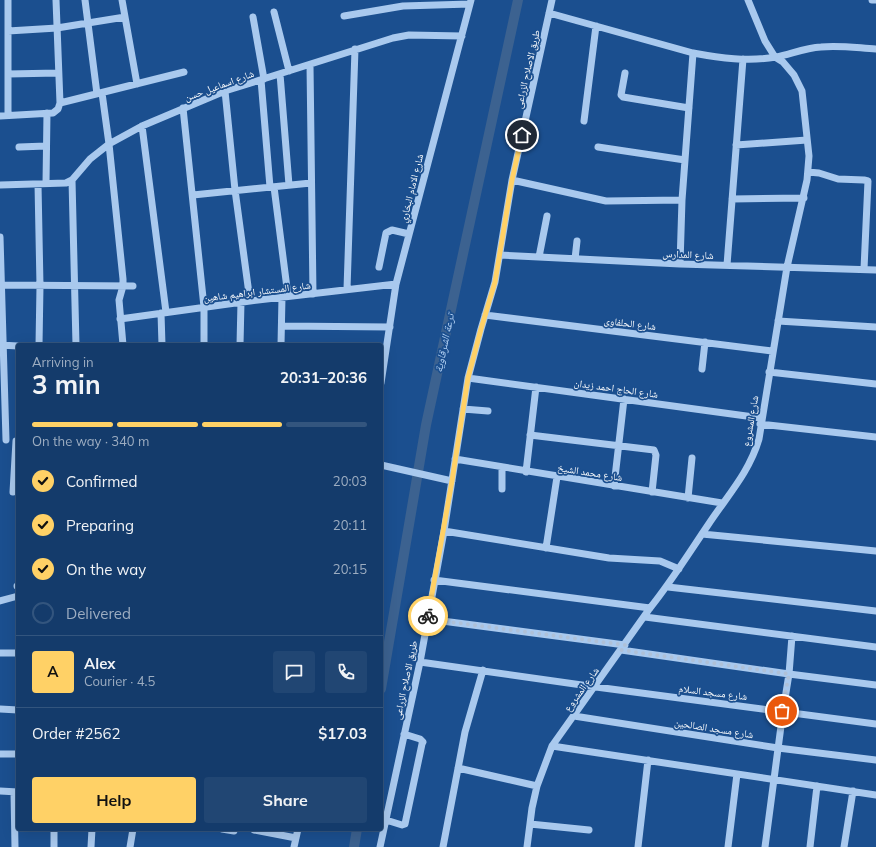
<!DOCTYPE html>
<meta charset="utf-8">
<style>
:root{--surface:#143b6b;--page:#214673;--text:#f1f3f6;--muted:#9dadc1;--line:#33557e;--accent:#ffd166}
body{margin:0;font-family:Mulish,"Noto Naskh Arabic",sans-serif;background:var(--page);color:var(--text);height:100vh;display:flex;flex-direction:column;font-size:15px;white-space:nowrap}
*{box-sizing:border-box;margin:0}
p{font-size:13px;color:var(--muted)}
.icon{flex:none;width:22px;height:22px;fill:none;stroke:currentColor;stroke-width:2;stroke-linecap:round;stroke-linejoin:round}
.map{position:relative;flex:1;overflow:hidden}
.sheet{position:absolute;left:16px;top:343px;width:367px;height:488px;display:flex;flex-direction:column;background:var(--surface);border-radius:4px;box-shadow:0 4px 16px #0002,0 0 0 1px var(--line)}
.sheet>*{flex:none}
.pin{position:absolute;display:grid;place-items:center;width:34px;height:34px;color:#fff;margin:-17px;border:2px solid #fff;border-radius:50%;box-shadow:0 1px 4px #0007}
.courier{position:absolute;display:grid;place-items:center;width:40px;height:40px;margin:-20px;border:3px solid #ffd166;border-radius:50%;background:#fff;color:#222;box-shadow:0 1px 5px #0007}
.summary em{font-style:normal;font-weight:700}
.summary div{display:flex;flex-direction:column-reverse}
.summary{display:flex;align-items:center;justify-content:space-between;height:68px;padding:0 16px}
h1{font-size:26px;font-weight:700;line-height:30px}
.bar{display:grid;grid-template-columns:repeat(4,1fr);gap:6px 4px;align-content:center;height:48px;padding:0 16px}
.bar i{height:5px;border-radius:3px;background:var(--line)}
.bar .active{background:var(--accent)}
.bar p{grid-column:span 4}
.line{display:flex;align-items:center;gap:10px;padding:0 16px;border-top:1px solid var(--line)}
.line div{flex:1}
.round{display:grid;place-items:center;flex:none;width:42px;height:42px;border-radius:4px;background:var(--page)}
ol{padding:0 16px;list-style:none}
li{display:flex;align-items:center;gap:12px;height:44px}
li p{margin-inline-start:auto}
li .icon{padding:4px;border-radius:50%;background:var(--accent);color:#111;stroke-width:4}
li:last-child{color:var(--muted)}
li i{width:22px;height:22px;border:2px solid var(--line);border-radius:50%}
.cta{display:flex;gap:8px;margin-top:auto;padding:8px 16px}
.cta a{flex:1;height:46px;border-radius:4px;background:var(--accent);color:#111;font-size:16px;font-weight:700;line-height:46px;text-align:center}
.cta a+a{background:var(--page);color:var(--text)}
.map>svg:first-child{display:block}
.lines{fill:none;stroke-linecap:round;stroke-linejoin:round}
.canal{stroke:#3c6290;stroke-width:10}
.minor{stroke:#a9c9ee;stroke-width:7}
.done{stroke:#afc1d8;stroke-width:4;stroke-dasharray:0 7.2}
.route{stroke:#ffd166;stroke-width:5}
.labels{text-anchor:middle;stroke-width:3.5;stroke-linejoin:round;paint-order:stroke}
.street-label{font-size:10px;fill:#fff;stroke:#1b4f8f}
.water-label{font-size:11px;font-style:italic;fill:#b5d3f5;stroke:#1b4f8f}
</style>
<div class="map">
<svg width="876" height="847" viewBox="0 0 876 847">
<rect width="100%" height="100%" fill="#1b4f8f"/>
<g class="lines">
<path class="canal" d="M381 689 426 425 518 0
M354 847 357 829"/>
<path class="minor" d="M8 0V115
M85 0 97 94
M122 0 137 84
M872 0H876
M274 12 289 71
M549 13 693 53C720 58 748 62 776 57 791 54 805 48 821 47 839 45 858 48 876 49
M344 16 403 6 470 4
M253 17 264 79
M8 31 57 28 125 17
M310 65 313 294
M625 73 621 95 623 97 689 108
M8 74 58 73
M280 74 289 185
M261 80 270 187
M225 91 235 190 250 301
M102 93 109 144 123 279V286L119 300 123 345
M60 103 184 72
M183 108 204 307V345
M0 116 53 113 58 109 60 103 56 0
M584 121 596 26
M142 126 166 312
M736 145 807 140
M19 147 46 146
M598 147 685 160
M808 172 819 173 838 179 864 180 868 181 864 269
M72 180 76 345
M512 180 606 201 682 200
M46 183 47 113
M38 184 40 286 39 345
M0 185 66 183 72 180 90 159 109 144 142 126 225 91 393 38 409 35 462 36
M274 187 288 296
M193 195 311 183
M732 199 804 198
M0 237 6 440
M500 255 680 264 876 270
M539 257 547 216
M575 259 577 241
M680 264 682 200 693 53
M727 265 743 59
M379 267 386 233 392 230 409 234
M0 285 133 286
M347 289 355 49
M161 313 162 345
M485 315 772 351
M120 319 250 301 396 284
M778 321 876 327
M282 326 390 327
M0 345 18 346
M240 345 241 302
M281 345 282 297
M702 369 705 342
M769 372 876 384
M468 378 761 418
M381 383 396 284 471 0
M463 409 488 411
M760 424 876 437
M530 435 654 450 656 455 652 492
M455 459 722 503
M381 465 452 481
M502 467V489
M526 472 536 387
M614 486 624 399
M13 492 16 441
M688 498 692 458
M444 531 609 558 660 561 679 569
M702 534 876 551
M546 548 557 477
M434 580 650 608
M17 586H18
M668 587 876 611
M0 601 18 596
M645 617 876 647
M427 619 625 645
M621 650 789 674 876 685
M0 653H18
M420 662 596 687 876 724
M0 709 18 710
M574 716 778 748 876 760
M552 746 876 795
M0 754H18
M458 768 537 786
M0 791 18 792
M14 792 15 847
M386 820 402 825 405 824 422 744 423 742 420 739 404 734
M530 824 589 830
M222 829 234 831
M254 830 296 838
M54 847V829
M91 847 92 829
M130 847 133 829
M294 847 298 829
M380 847 420 662 444 531 468 378 481 329 495 282 512 180 552 0
M443 847 465 732 483 670
M527 847 532 808 537 786 552 746 650 608C671 582 689 553 708 525 727 496 749 473 759 439L787 267 807 180 809 156 802 91 794 75 783 62 775 57 765 41 748 0
M638 847 648 760
M728 847 737 774
M765 847 783 711 789 674 792 636
M810 847 817 786
M844 847 853 791"/>
</g>
<g class="lines">
<path class="done" d="M428 616V619L625 645 621 650 789 674 782 711"/>
<path class="route" d="M428 616 452 481 468 378 481 329 495 282 512 180 522 135"/>
</g>
<g class="labels">
<g class="street-label">
<text transform="translate(527 69) rotate(-77)" y="4">طريق الاصلاح الزراعى</text>
<text transform="translate(219 85) rotate(-20)" y="4">شارع اسماعيل حسن</text>
<text transform="translate(411 188) rotate(-76)" y="4">شارع الامام البخاري</text>
<text transform="translate(688 254) rotate(2)" y="4">شارع المدارس</text>
<text transform="translate(257 291) rotate(-7)" y="4">شارع المستشار ابراهيم شاهين</text>
<text transform="translate(630 323) rotate(7)" y="4">شارع الحلفاوى</text>
<text transform="translate(616 388) rotate(8)" y="4">شارع الحاج احمد زيدان</text>
<text transform="translate(750 421) rotate(-80)" y="4">شارع المشروع</text>
<text transform="translate(590 472) rotate(9)" y="4">شارع محمد الشيخ</text>
<text transform="translate(405 680) rotate(-78)" y="4">طريق الاصلاح الزراعى</text>
<text transform="translate(581 689) rotate(-54)" y="4">شارع المشروع</text>
<text transform="translate(713 692) rotate(7)" y="4">شارع مسجد السلام</text>
<text transform="translate(714 728) rotate(9)" y="4">شارع مسجد الصالحين</text>
</g>
<g class="water-label">
<text transform="translate(444 343) rotate(-78)" y="4">ترعة الشرقاوية</text>
</g>
</g>
</svg>
<div class="pin" style="left:782px;top:711px;background:#ea580c"><svg class="icon" aria-label="bag" viewBox="0 0 24 24"><path d="M5 8h14l-1 12H6zM9 8a3 3 0 0 1 6 0"/></svg></div>
<div class="pin" style="left:522px;top:135px;background:#1f2937"><svg class="icon" aria-label="home" viewBox="0 0 24 24"><path d="M3 11l9-7 9 7M6 9v11h12V9"/></svg></div>
<div class="courier" style="left:428px;top:616px"><svg class="icon" aria-label="bike" viewBox="0 0 24 24"><circle cx="6" cy="16" r="4"/><circle cx="18" cy="16" r="4"/><path d="M6 16l4-8h5l3 8M10 8l3 8H6M13 5h3"/></svg></div>
<section class="sheet">
<div class="summary"><div><h1>3 min</h1><p>Arriving in</p></div><em>20:31–20:36</em></div>
<div class="bar"><i class="active"></i><i class="active"></i><i class="active"></i><i></i><p>On the way · 340 m</p></div>
<ol>
<li><svg class="icon" aria-label="check" viewBox="0 0 24 24"><path d="M5 12l5 5 9-10"/></svg>Confirmed<p>20:03</p></li>
<li><svg class="icon" aria-label="check" viewBox="0 0 24 24"><path d="M5 12l5 5 9-10"/></svg>Preparing<p>20:11</p></li>
<li><svg class="icon" aria-label="check" viewBox="0 0 24 24"><path d="M5 12l5 5 9-10"/></svg>On the way<p>20:15</p></li>
<li><i></i>Delivered</li>
</ol>
<div class="line" style="height:72px"><b class="round" style="background:var(--accent);color:#111">A</b><div><b>Alex</b><p>Courier · 4.5</p></div><a class="round"><svg class="icon" aria-label="chat" viewBox="0 0 24 24"><path d="M4 5h16v11H9l-5 4z"/></svg></a><a class="round"><svg class="icon" aria-label="phone" viewBox="0 0 24 24"><path d="M5 4h4l2 5-3 2q2 4 5 5l2-3 5 2v4C11 20 4 13 5 4z"/></svg></a></div>
<div class="line" style="height:52px"><div>Order #2562</div><b>$17.03</b></div>
<div class="cta"><a>Help</a><a>Share</a></div>
</section>
</div>
